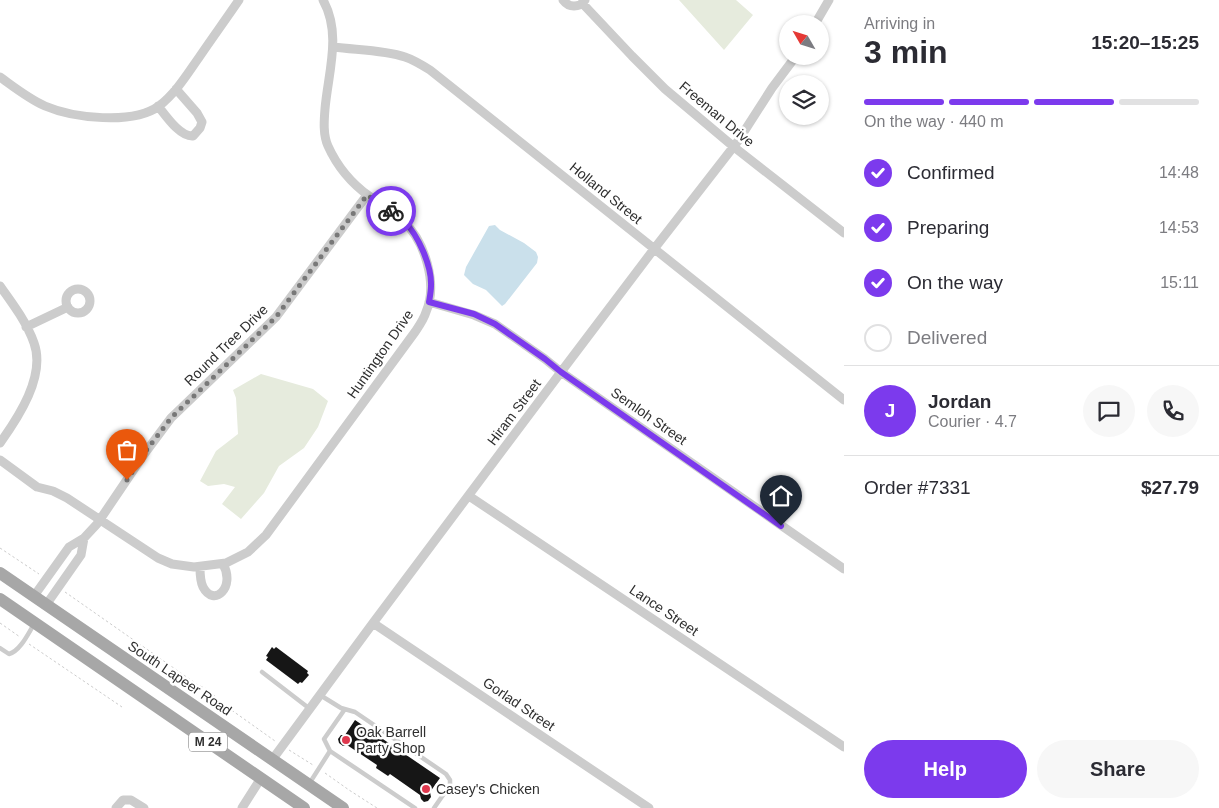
<!DOCTYPE html>
<meta charset="utf-8">
<style>
:root{--surface:#fff;--page:#f7f7f7;--text:#2b2b33;--muted:#7c7c81;--line:#e1e1e2;--accent:#7c3aed}
body{margin:0;font-family:Arial,sans-serif;background:var(--page);color:var(--text);height:100vh;display:flex;flex-direction:column;font-size:19px;white-space:nowrap}
*{box-sizing:border-box;margin:0}
p{font-size:16px;color:var(--muted)}
.icon{flex:none;width:28px;height:28px;fill:none;stroke:currentColor;stroke-width:2;stroke-linecap:round;stroke-linejoin:round}
.map{position:relative;flex:1;overflow:hidden}
.panel{display:flex;flex-direction:column;background:var(--surface);width:375px}
.panel>*{flex:none}
.needle{width:32px;rotate:309deg}
.controls{position:absolute;left:779px;top:15px;display:grid;gap:10px}
.controls a{display:grid;place-items:center;width:50px;height:50px;border-radius:50%;background:var(--surface);box-shadow:0 1px 4px #0004;font-size:25px}
.pin{position:absolute;display:grid;place-items:center;width:42px;height:42px;color:#fff;margin:-51px -21px;border-radius:50% 50% 50% 0;rotate:-45deg;box-shadow:0 0 5px #0007}
.pin .icon{rotate:45deg}
.courier{position:absolute;display:grid;place-items:center;width:50px;height:50px;margin:-25px;border:4px solid #7c3aed;border-radius:50%;background:#fff;color:#222;box-shadow:0 1px 6px #0007}
.headline em{font-style:normal;font-weight:700}
.headline div{display:flex;flex-direction:column-reverse}
.headline{display:flex;align-items:center;justify-content:space-between;height:85px;padding:0 20px}
h1{font-size:32px;font-weight:700;line-height:38px}
.bar{display:grid;grid-template-columns:repeat(4,1fr);gap:8px 5px;align-content:center;height:60px;padding:0 20px}
.bar i{height:6px;border-radius:4px;background:var(--line)}
.bar .selected{background:var(--accent)}
.bar p{grid-column:span 4}
.line{display:flex;align-items:center;gap:12px;padding:0 20px;border-top:1px solid var(--line)}
.line div{flex:1}
.round{display:grid;place-items:center;flex:none;width:52px;height:52px;border-radius:26px;background:var(--page)}
ol{padding:0 20px;list-style:none}
li{display:flex;align-items:center;gap:15px;height:55px}
li p{margin-inline-start:auto}
li .icon{padding:5px;border-radius:50%;background:var(--accent);color:#fff;stroke-width:4}
li:last-child{color:var(--muted)}
li i{width:28px;height:28px;border:2px solid var(--line);border-radius:50%}
.button{display:flex;gap:10px;margin-top:auto;padding:10px 20px}
.button a{flex:1;height:58px;border-radius:30px;background:var(--accent);color:#fff;font-size:20px;font-weight:700;line-height:58px;text-align:center}
.button a+a{background:var(--page);color:var(--text)}
main{display:flex;flex:1;min-height:0}
.map>svg:first-child{display:block}
.green{fill:#e6ebdd}
.water{fill:#cae0eb}
.building{fill:#161616}
.lines{fill:none;stroke-linecap:round;stroke-linejoin:round}
.path{stroke:#ccc;stroke-width:1;stroke-dasharray:2.5 2.5;stroke-linecap:butt}
.lane{stroke:#ccc;stroke-width:4.5}
.street{stroke:#ccc;stroke-width:9}
.primary{stroke:#a7a7a7;stroke-width:12}
.done{stroke:#787878;stroke-width:5;stroke-dasharray:0 9}
.route{stroke:#7c3aed;stroke-width:6}
.poi-dot{fill:#df384e;stroke:#fff;stroke-width:2}
.labels{text-anchor:middle;stroke-width:5;stroke-linejoin:round;paint-order:stroke}
.shield{fill:#fff;stroke:#6d6d6d;stroke-width:1}
.shield-label{font-size:12px;font-weight:bold;fill:#2f2f2f}
.street-label{font-size:14px;fill:#2f2f2f;stroke:#fff}
.poi-label{font-size:14px;fill:#2f2f2f;stroke:#fff;text-anchor:start}
</style>
<main>
<div class="map">
<svg width="844" height="808" viewBox="0 0 844 808">
<rect width="100%" height="100%" fill="#fff"/>
<path class="green" d="M679 0H736L753 15 724 50Z
M261 374 313 389 328 401 318 427 304 448 279 466 264 493 241 519 222 504 235 487 224 484 208 486 200 481 216 451 238 434 236 398 233 390Z"/>
<path class="water" d="M495 225 500 230 524 243 536 252 538 257 537 263 505 304 502 306 486 290 473 284 464 275 466 267 489 226Z"/>
<path class="building" d="M272 647 274 649 276 647 308 671 307 673 309 675 302 683 300 682 298 684 266 660 268 657 266 656Z
M355 720 440 778 430 792 431 797 428 801 424 802 421 799 420 795 390 774 388 776 376 768 377 765 347 745 343 746 339 743 338 739 341 735H345Z"/>
<g class="lines">
<path class="path" d="M0 548 39 574
M65 592 198 685 209 690 223 704 275 741
M0 623 20 637
M29 644 122 707
M289 750 313 765
M325 773 349 790 377 808"/>
<path class="lane" d="M0 648 9 654C20 651 28 634 34 624
M262 672 310 709
M320 695 341 708 355 712 446 774 450 780V785L434 808
M330 751 415 808
M309 784 330 751 324 739 345 709"/>
<path class="street" d="M563 0C569 8 579 8 585 0
M582 3 632 56 665 89 734 147 844 233
M815 24 829 0
M334 47C356 50 384 50 405 57 414 60 422 65 430 70L844 400
M0 77C14 87 29 99 45 106 73 118 133 125 159 106 176 93 188 73 200 56 213 37 226 19 239 0
M158 106C166 116 180 137 193 136L200 128 202 122 197 113 176 89
M0 286C13 304 27 323 34 343 46 376 18 418 0 443
M66 301a12 12 0 1 1 24 0a12 12 0 1 1-24 0Z
M429 302 474 315 495 324 545 359 561 372 844 569
M26 327 68 307
M0 460 37 487 53 491 67 498 158 558 172 564 194 567 226 563 248 552 266 535 415 332C419 326 424 319 426 312 438 284 425 241 403 221 392 211 380 204 369 196 351 183 337 166 328 146 323 135 324 121 325 109 328 73 342 34 323 0
M469 496 844 747
M200 567C200 574 200 581 203 587 214 608 236 587 223 564
M34 596 69 547 84 538 97 524 145 453 171 418 276 317 367 195
M46 605 81 555 84 538
M373 623 649 808
M272 760 373 623 561 372 654 249 738 141 772 88 796 56
M116 808 123 800H131L144 808
M242 808 261 778"/>
<path class="primary" d="M0 573 343 808
M0 599 304 808"/>
</g>
<g class="lines">
<path class="done" d="M127 480 145 452 171 418 276 317 367 195 391 211"/>
<path class="route" d="M391 211C395 215 400 218 404 221 418 235 432 266 431 286 431 291 430 296 429 302L474 314 495 324 545 359 561 372 781 526"/>
</g>
<g class="poi-dot">
<circle cx="346" cy="740" r="5"/>
<circle cx="426" cy="789" r="5"/>
</g>
<g class="labels">
<rect class="shield" x="189" y="732.5" width="38" height="19" rx="4"/>
<g class="shield-label">
<text x="208" y="746">M 24</text>
</g>
<g class="street-label">
<text transform="translate(717 114) rotate(40)" y="5">Freeman Drive</text>
<text transform="translate(606 193) rotate(39)" y="5">Holland Street</text>
<text transform="translate(226 345) rotate(-44)" y="5">Round Tree Drive</text>
<text transform="translate(380 354) rotate(-55)" y="5">Huntington Drive</text>
<text transform="translate(514 412) rotate(-53)" y="5">Hiram Street</text>
<text transform="translate(649 416) rotate(35)" y="5">Semloh Street</text>
<text transform="translate(664 610) rotate(34)" y="5">Lance Street</text>
<text transform="translate(180 678) rotate(34)" y="5">South Lapeer Road</text>
<text transform="translate(519 704) rotate(34)" y="5">Gorlad Street</text>
</g>
<g class="poi-label">
<text x="356" y="737">Oak Barrell<tspan x="356" dy="16">Party Shop</tspan></text>
<text x="436" y="794">Casey's Chicken</text>
</g>
</g>
</svg>
<div class="controls">
<a><svg class="needle" viewBox="-14 -14 28 28"><path d="M0-13l5 13h-10z" fill="#e53935"/><path d="M0 13l5-13h-10z" fill="#7c7c81"/></svg></a>
<a><svg class="icon" aria-label="layers" viewBox="0 0 24 24"><path d="M12 4l9 5-9 5-9-5zM3 14l9 5 9-5"/></svg></a>
</div>
<div class="pin" style="left:127px;top:480px;background:#ea580c"><svg class="icon" aria-label="bag" viewBox="0 0 24 24"><path d="M5 8h14l-1 12H6zM9 8a3 3 0 0 1 6 0"/></svg></div>
<div class="pin" style="left:781px;top:526px;background:#1f2937"><svg class="icon" aria-label="home" viewBox="0 0 24 24"><path d="M3 11l9-7 9 7M6 9v11h12V9"/></svg></div>
<div class="courier" style="left:391px;top:211px"><svg class="icon" aria-label="bike" viewBox="0 0 24 24"><circle cx="6" cy="16" r="4"/><circle cx="18" cy="16" r="4"/><path d="M6 16l4-8h5l3 8M10 8l3 8H6M13 5h3"/></svg></div>
</div>
<section class="panel">
<div class="headline"><div><h1>3 min</h1><p>Arriving in</p></div><em>15:20–15:25</em></div>
<div class="bar"><i class="selected"></i><i class="selected"></i><i class="selected"></i><i></i><p>On the way · 440 m</p></div>
<ol>
<li><svg class="icon" aria-label="check" viewBox="0 0 24 24"><path d="M5 12l5 5 9-10"/></svg>Confirmed<p>14:48</p></li>
<li><svg class="icon" aria-label="check" viewBox="0 0 24 24"><path d="M5 12l5 5 9-10"/></svg>Preparing<p>14:53</p></li>
<li><svg class="icon" aria-label="check" viewBox="0 0 24 24"><path d="M5 12l5 5 9-10"/></svg>On the way<p>15:11</p></li>
<li><i></i>Delivered</li>
</ol>
<div class="line" style="height:90px"><b class="round" style="background:var(--accent);color:#fff">J</b><div><b>Jordan</b><p>Courier · 4.7</p></div><a class="round"><svg class="icon" aria-label="chat" viewBox="0 0 24 24"><path d="M4 5h16v11H9l-5 4z"/></svg></a><a class="round"><svg class="icon" aria-label="phone" viewBox="0 0 24 24"><path d="M5 4h4l2 5-3 2q2 4 5 5l2-3 5 2v4C11 20 4 13 5 4z"/></svg></a></div>
<div class="line" style="height:65px"><div>Order #7331</div><b>$27.79</b></div>
<div class="button"><a>Help</a><a>Share</a></div>
</section>
</main>
